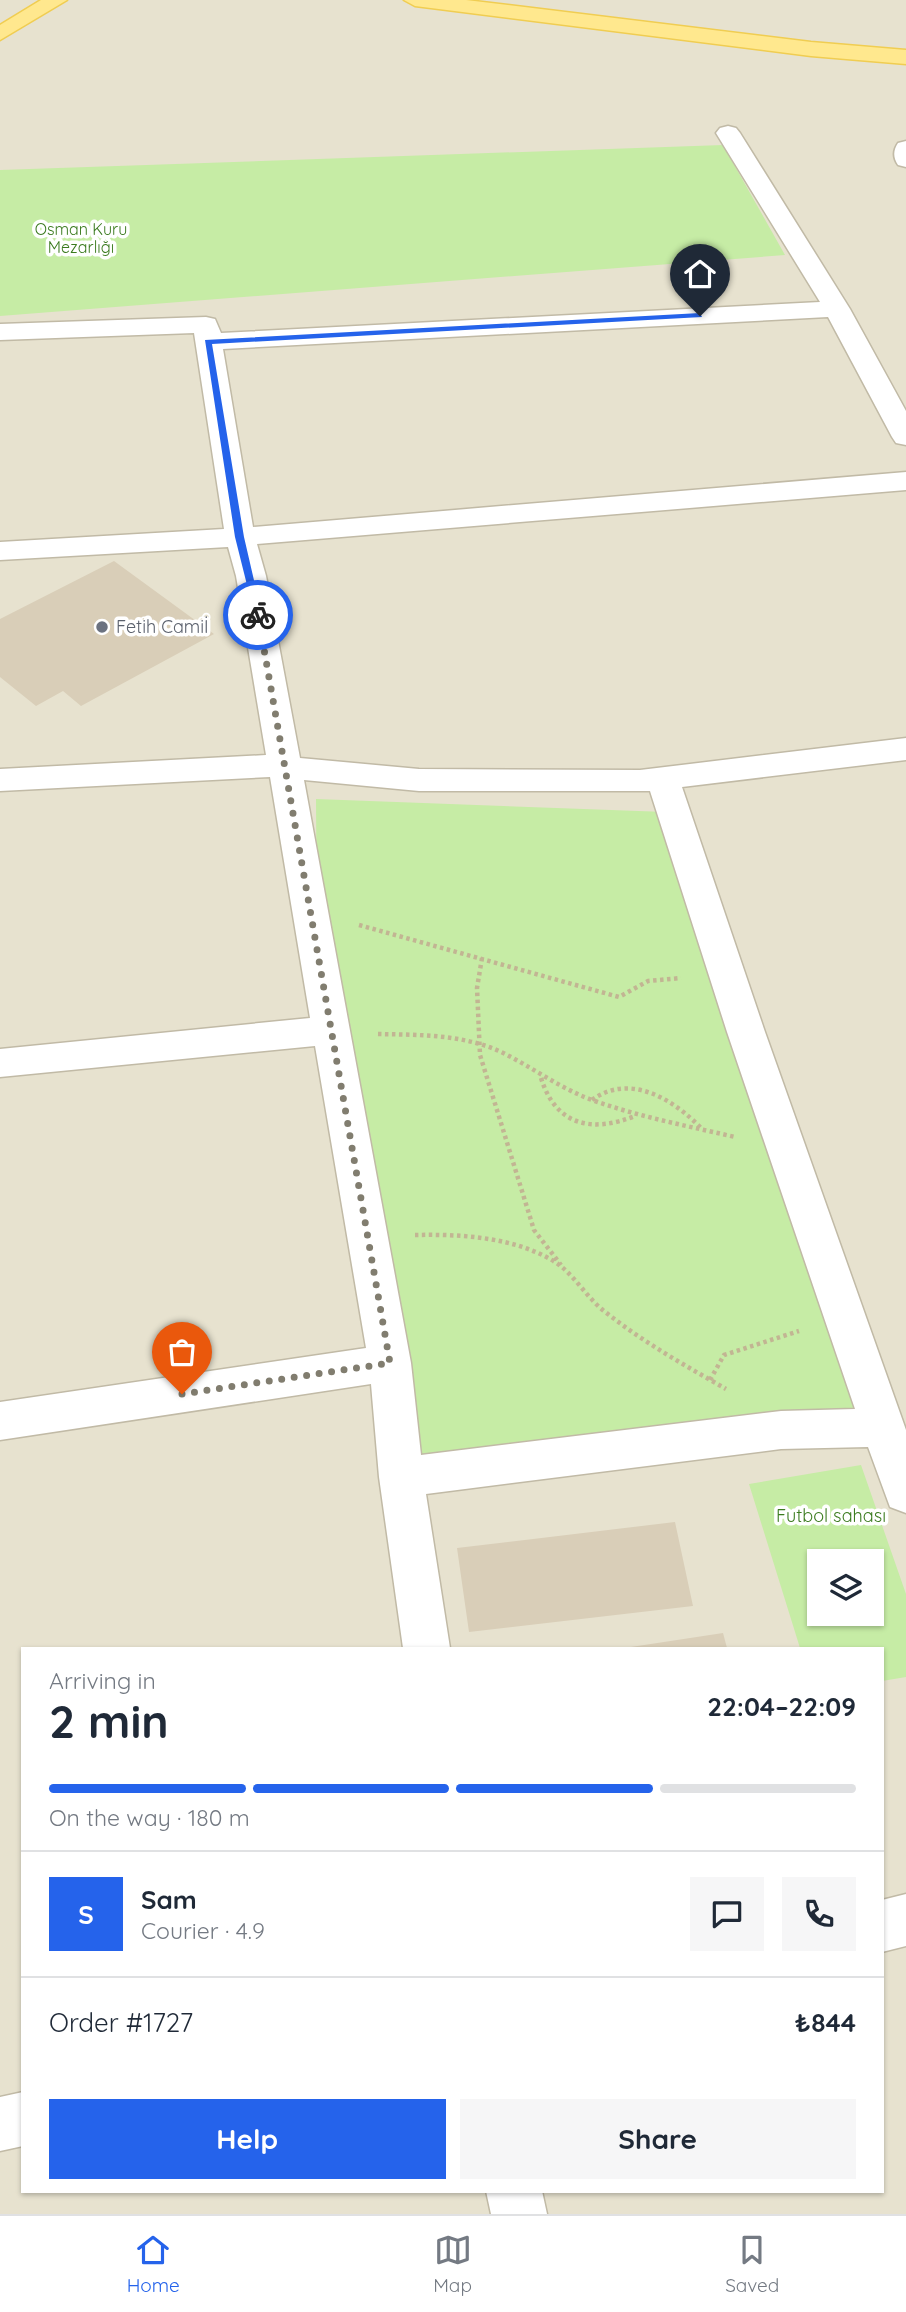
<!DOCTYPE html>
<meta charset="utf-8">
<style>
:root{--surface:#fff;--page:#f6f6f7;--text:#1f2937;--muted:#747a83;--line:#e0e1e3;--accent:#2563eb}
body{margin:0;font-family:Quicksand,sans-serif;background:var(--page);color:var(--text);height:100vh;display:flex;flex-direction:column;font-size:26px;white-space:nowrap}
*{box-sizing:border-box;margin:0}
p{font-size:23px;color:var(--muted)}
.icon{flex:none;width:38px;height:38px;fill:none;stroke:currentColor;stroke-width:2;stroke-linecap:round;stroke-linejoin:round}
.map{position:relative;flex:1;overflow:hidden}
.drawer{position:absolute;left:21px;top:1647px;width:863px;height:546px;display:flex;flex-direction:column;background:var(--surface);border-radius:0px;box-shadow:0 2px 5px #0004}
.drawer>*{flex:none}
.buttons{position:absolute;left:807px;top:1549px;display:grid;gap:14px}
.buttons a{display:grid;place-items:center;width:77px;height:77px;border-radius:0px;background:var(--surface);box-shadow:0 2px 5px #0004;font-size:35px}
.pin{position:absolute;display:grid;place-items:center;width:60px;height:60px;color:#fff;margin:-72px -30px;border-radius:50% 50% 50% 0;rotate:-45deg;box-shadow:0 0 7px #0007}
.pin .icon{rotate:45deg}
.courier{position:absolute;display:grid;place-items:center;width:70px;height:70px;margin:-35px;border:5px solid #2563eb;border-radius:50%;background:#fff;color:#222;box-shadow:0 2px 9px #0007}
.head em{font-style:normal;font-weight:700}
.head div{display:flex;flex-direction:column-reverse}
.head{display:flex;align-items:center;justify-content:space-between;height:119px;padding:0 28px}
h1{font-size:46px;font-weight:700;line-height:52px}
.bar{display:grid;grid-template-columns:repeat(4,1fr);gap:10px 7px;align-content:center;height:84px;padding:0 28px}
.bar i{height:9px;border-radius:5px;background:var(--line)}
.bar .on{background:var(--accent)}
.bar p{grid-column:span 4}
.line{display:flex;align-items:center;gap:18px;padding:0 28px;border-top:2px solid var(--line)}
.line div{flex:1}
.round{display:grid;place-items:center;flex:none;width:74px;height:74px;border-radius:0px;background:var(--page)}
.cta{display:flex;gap:14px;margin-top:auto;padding:14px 28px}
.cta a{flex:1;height:80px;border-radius:0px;background:var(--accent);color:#fff;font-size:28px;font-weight:700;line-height:80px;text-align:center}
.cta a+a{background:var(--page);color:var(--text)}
.tab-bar{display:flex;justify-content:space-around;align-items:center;height:98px;border-top:2px solid var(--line);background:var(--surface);font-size:19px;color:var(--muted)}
.tab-bar a{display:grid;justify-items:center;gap:4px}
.tab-bar .on{color:var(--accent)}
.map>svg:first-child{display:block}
.residential{fill:#e7e2cf;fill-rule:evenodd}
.green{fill:#c6eca5;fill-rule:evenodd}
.building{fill:#d9ceb8}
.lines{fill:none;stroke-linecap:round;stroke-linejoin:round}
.minor-casing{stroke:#c1baa6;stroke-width:3}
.major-casing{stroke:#f0cd52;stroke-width:3}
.path{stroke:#c2b593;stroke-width:4.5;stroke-dasharray:3.5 3.5;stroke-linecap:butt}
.minor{fill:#fff;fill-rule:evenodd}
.major{fill:#ffe88e;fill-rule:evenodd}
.route{fill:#2563eb}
.done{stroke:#817d6f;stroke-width:7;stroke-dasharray:0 12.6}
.worship-dot{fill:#6b7280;stroke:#fff;stroke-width:2.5}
.labels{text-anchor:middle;stroke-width:7;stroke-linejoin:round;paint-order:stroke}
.far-park-label{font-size:16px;fill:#3b7b1f;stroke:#fff}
.worship-label{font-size:18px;fill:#5b616d;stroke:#fff;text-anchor:start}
.park-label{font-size:18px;fill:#3b7b1f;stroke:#fff}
</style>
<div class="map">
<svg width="906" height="2214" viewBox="0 0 906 2214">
<rect width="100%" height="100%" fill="#f3efe1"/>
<path class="residential" d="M0 0H906V2214H0ZM819 1561H872V1614H819ZM23 1648H882V2191H23Z"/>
<path class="green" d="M723 145 785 255 0 316V170Z
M316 799 666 812 878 1428 401 1477 317 955Z
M861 1465 906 1594V1677L882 1681V1648H800L749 1484ZM872 1561V1614H819V1561Z"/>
<path class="building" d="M114 561 214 634 81 706 63 691 36 706 0 677V619Z
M675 1522 693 1606 469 1632 457 1548Z
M723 1633 727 1648H631V1647Z"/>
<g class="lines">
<defs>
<path id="minor" d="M728 126 736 128 740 133 850 309 906 411V445L896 443 892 437 828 317 223 349 253 527 906 472V490L257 544 266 576 300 758 419 769 640 770 906 738V760L682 787 765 1032 906 1430V1513L890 1507 868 1447 781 1449 426 1494 450 1648H403L379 1477 371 1384 0 1440V1402L366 1348 315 1046 0 1077V1049L310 1018 270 777 0 791V769L266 755 236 576 228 547 0 560V542L224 529 194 333 0 340V324L206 317 215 319 221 333 820 302 716 133 720 128ZM304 780 419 791H650L727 1032 855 1409 781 1411 421 1455 411 1363Z
M906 141V167L898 165C893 158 893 150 898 143Z
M906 1894V1946L882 1952V1900Z
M23 2092V2146L0 2151V2097Z
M486 2191H542L547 2214H491Z"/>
<path id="major" d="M41 0H67L0 40V25Z
M404 0H466L811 42 906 50V64L811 56 415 6Z"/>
</defs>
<use href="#minor" class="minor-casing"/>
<use href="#major" class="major-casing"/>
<path class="path" d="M359 925 619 997 648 981 681 978
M482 958 477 988 480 1055 534 1230 561 1265
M378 1034C422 1035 469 1034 509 1056 538 1071 563 1090 595 1101 640 1117 688 1126 735 1137
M541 1078C556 1126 592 1133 635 1116
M592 1100C630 1072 674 1100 701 1128
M415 1235C461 1234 515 1237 555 1262 574 1274 586 1297 604 1311 643 1342 684 1365 726 1389
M710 1380 724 1355 799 1331"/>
<use href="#minor" class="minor"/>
<use href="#major" class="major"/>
</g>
<path class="route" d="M700 313 702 317 212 344 244 537 262 615 255 617 235 537 205 340Z"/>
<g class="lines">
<path class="done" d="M182 1394 390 1363 258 615"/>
</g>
<circle class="worship-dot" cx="102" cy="627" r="7"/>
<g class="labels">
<g class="far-park-label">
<text x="81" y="235">Osman Kuru<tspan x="81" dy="18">Mezarlığı</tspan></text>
</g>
<g class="worship-label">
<text x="116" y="633">Fetih Camiİ</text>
</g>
<g class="park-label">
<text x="831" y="1522">Futbol sahası</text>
</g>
</g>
</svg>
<div class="buttons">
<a><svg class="icon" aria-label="layers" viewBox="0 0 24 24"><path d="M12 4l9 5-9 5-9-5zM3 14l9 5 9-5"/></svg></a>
</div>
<div class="pin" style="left:182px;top:1394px;background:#ea580c"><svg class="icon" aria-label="bag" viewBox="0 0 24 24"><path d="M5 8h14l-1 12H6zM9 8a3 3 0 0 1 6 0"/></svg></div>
<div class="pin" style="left:700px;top:316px;background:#1f2937"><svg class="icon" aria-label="home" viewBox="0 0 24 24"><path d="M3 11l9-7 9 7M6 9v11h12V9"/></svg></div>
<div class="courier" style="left:258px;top:615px"><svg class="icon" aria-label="bike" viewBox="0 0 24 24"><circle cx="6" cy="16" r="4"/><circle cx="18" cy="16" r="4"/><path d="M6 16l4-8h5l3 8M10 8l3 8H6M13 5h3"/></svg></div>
<section class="drawer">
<div class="head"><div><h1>2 min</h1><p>Arriving in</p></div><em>22:04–22:09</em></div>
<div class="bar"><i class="on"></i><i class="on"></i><i class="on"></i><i></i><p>On the way · 180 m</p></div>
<div class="line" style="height:126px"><b class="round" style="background:var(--accent);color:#fff">S</b><div><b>Sam</b><p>Courier · 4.9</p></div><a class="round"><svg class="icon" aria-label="chat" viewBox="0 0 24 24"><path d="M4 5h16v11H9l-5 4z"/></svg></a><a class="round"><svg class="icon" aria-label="phone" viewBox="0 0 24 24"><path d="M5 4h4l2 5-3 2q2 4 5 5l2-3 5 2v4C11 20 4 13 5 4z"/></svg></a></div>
<div class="line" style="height:91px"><div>Order #1727</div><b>₺844</b></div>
<div class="cta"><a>Help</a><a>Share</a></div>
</section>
</div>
<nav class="tab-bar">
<a class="on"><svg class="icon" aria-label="home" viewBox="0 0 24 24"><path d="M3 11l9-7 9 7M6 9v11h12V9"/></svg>Home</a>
<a><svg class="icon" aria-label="map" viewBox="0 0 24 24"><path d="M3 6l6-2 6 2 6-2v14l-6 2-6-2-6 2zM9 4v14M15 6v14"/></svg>Map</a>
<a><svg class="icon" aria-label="saved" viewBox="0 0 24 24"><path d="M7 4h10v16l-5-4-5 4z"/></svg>Saved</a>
</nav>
